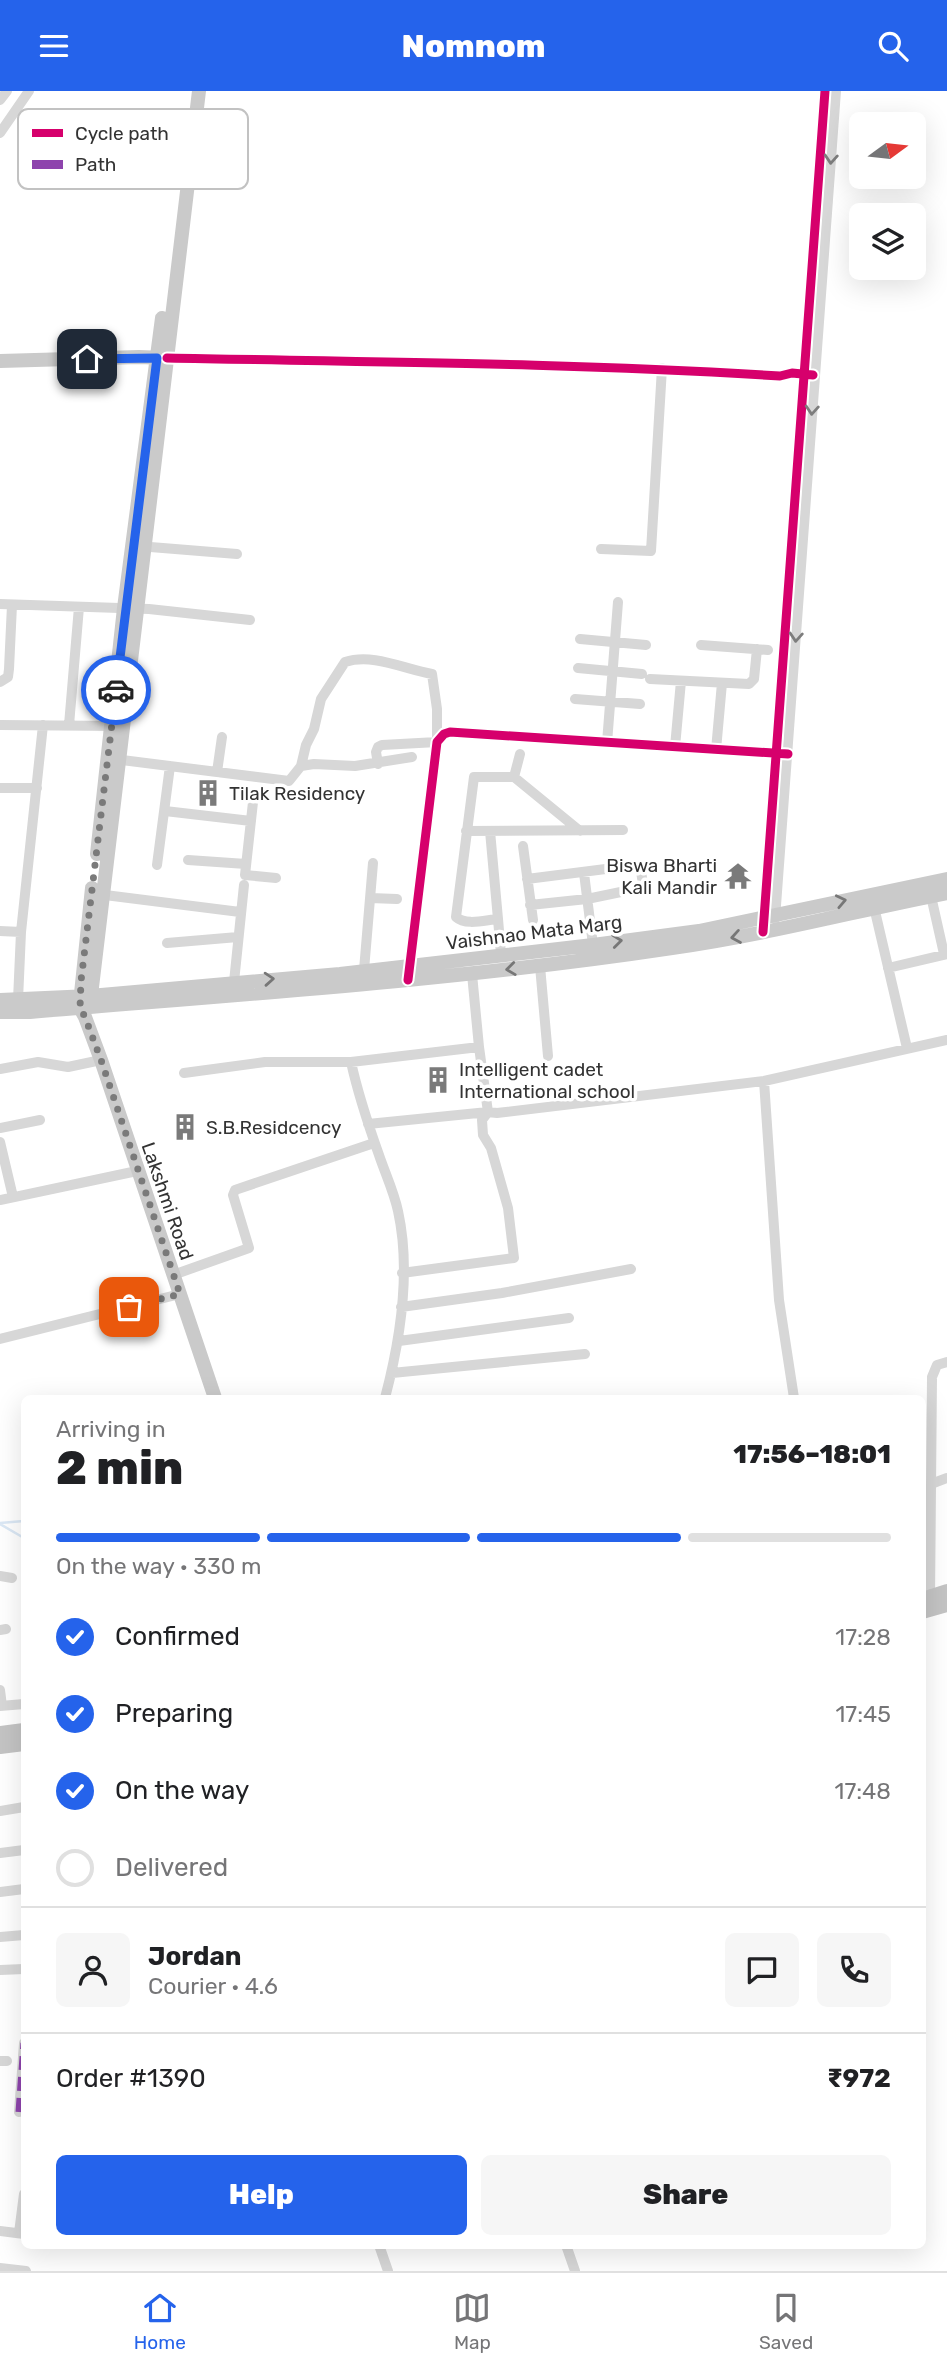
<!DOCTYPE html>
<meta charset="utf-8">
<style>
:root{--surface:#fff;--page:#f6f6f6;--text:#202124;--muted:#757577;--line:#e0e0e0;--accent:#2563eb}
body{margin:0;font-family:Rubik,sans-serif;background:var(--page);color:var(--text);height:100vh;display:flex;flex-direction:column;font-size:26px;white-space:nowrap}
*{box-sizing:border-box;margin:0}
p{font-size:23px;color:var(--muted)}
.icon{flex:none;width:38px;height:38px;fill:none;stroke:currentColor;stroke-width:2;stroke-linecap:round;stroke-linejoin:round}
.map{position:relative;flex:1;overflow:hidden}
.panel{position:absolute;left:21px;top:1304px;width:905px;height:854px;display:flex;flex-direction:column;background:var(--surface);border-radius:10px;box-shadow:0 7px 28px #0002}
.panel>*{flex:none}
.needle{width:46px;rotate:75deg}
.tools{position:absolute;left:849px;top:21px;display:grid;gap:14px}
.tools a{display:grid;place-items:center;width:77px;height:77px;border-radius:10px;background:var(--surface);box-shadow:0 7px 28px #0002;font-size:35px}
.pin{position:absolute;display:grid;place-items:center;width:60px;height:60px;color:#fff;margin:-30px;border-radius:14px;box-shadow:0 4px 10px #0006}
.courier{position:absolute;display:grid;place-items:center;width:70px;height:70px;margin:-35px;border:5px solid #2563eb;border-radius:50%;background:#fff;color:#222;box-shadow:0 2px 9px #0007}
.head em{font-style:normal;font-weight:800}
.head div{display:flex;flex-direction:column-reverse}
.head{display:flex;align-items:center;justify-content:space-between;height:119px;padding:0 35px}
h1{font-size:46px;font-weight:800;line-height:52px}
.bar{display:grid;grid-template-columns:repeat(4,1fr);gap:10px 7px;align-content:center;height:84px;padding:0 35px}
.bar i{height:9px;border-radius:5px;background:var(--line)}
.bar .selected{background:var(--accent)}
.bar p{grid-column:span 4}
.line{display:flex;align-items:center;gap:18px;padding:0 35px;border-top:2px solid var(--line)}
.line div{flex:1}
.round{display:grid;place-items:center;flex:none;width:74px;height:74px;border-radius:10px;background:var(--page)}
ol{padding:0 35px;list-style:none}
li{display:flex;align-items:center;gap:21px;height:77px}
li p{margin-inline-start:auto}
li .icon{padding:7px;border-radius:50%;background:var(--accent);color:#fff;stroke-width:4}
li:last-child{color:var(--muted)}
li i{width:38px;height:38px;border:4px solid var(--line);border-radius:50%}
.cta{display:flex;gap:14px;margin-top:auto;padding:14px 35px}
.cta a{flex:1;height:80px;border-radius:10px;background:var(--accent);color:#fff;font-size:28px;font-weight:800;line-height:80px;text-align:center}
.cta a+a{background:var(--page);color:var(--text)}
header{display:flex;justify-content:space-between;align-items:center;height:91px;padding:0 35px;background:var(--accent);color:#fff;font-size:32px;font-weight:800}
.dock{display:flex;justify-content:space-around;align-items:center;height:98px;border-top:2px solid var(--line);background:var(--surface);font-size:19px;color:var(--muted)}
.dock a{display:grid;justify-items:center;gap:4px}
.dock .selected{color:var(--accent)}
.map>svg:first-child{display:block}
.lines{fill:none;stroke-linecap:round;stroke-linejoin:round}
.stream{stroke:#dbe8f5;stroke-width:2.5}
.minor{stroke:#d7d7d7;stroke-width:10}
.major{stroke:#cacaca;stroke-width:14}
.highway{stroke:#c4c4c4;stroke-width:16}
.quiet{stroke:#8e44ad;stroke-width:7;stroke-dasharray:14 7;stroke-linecap:butt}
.cycleway-casing{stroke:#fff;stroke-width:13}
.cycleway{stroke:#d6006c;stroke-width:9}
.oneway{stroke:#7d7d7d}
.oneway2{stroke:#777}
.done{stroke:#7a7a7a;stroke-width:7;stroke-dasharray:0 12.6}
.route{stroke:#2563eb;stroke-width:9}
.labels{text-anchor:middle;stroke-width:7;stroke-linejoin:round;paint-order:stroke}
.poi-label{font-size:19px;fill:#333;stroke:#fff;text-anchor:start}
.street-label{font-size:19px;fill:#333;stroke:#fff}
.key{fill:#fff;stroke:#c2c2c2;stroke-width:2}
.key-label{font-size:19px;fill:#333}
</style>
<header><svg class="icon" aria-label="menu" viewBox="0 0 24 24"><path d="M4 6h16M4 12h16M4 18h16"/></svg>Nomnom<svg class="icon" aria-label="search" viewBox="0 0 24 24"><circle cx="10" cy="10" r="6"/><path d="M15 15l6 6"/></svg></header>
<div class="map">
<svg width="947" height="2180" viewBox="0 0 947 2180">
<rect width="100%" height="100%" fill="#fff"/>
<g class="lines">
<path class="stream" d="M0 1432 24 1430
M0 1433 24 1447"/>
<path class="minor" d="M0 9 7 0
M0 42 29 0
M167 267C371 271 576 272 780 285L792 282 810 284
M138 455 237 463
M601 458 651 460 662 277
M0 513 149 518 250 529
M580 548 646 554
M701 554 768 559
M578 577 642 583
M650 588 749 593 754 588 757 558
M0 591 8 586 9 578 12 514
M575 608 640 613
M0 634 116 635
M69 634 79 516
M607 652 618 511
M675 656 681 590
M716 659 722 592
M114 668 289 690 301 675 314 673 355 675 412 666
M301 675 306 654 314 638 321 608 345 571C373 562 404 578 432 583L437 618V651L382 654 378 656 376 661 378 673
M217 681 222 646
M514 686 520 663
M0 697H37
M254 702 245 784 276 787
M165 720 251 730
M466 740 623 739
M490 740 498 828
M523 755 533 829
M188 769 246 773
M157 774 170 675
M584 782 593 854
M527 788 637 774H640L643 793 640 797 587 808 530 814
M97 803 240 821
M931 805 944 863
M370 807 397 808
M874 816 907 957
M775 828 836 0
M764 831 825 0
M0 840 21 841
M167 852 238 846
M501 863 498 828C485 829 466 835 456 826L474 686H514L580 740
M540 875 548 965
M888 877 947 863
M364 879 373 772
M409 879 437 651 444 643 450 641 781 663
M234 891 244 794
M18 909 21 841 43 634
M479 956 488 1021 497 1022 764 990 947 949
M351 971C358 1003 368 1033 379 1064 385 1082 394 1101 398 1120 411 1179 400 1250 385 1307
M0 978 38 971 68 976 101 969
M184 982 265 971H351L479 956 472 883
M764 990 779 1209 794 1307
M368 1033 488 1021
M0 1037 40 1029
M0 1051 13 1106
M0 1109 137 1080
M402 1182 514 1167 508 1117 491 1057 483 1044 482 1029 488 1021
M173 1184 249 1157 233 1104 235 1099 374 1052
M401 1216 502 1202 631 1178
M0 1248 180 1203
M399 1250 569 1227
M392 1282 585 1263
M931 1393 947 1387
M0 1485 12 1487
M930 1507 932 1286 937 1274 947 1271
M0 1539 6 1538
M0 1599 2 1615
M0 1615 24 1613
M0 1720 24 1716
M0 1762 24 1759
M0 1801 24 1798
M0 1846 24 1844
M0 1879 24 1878
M0 1970H7
M19 2021 24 1952
M0 2140 24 2143
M19 2142 24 2103
M379 2154 388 2180
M566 2154 575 2180
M0 2177 26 2180"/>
<path class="major" d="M0 270 139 266 166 267
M97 763 124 517 162 227
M0 909 90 905 340 883 593 854 699 840 947 788
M80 912 92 797
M90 913 199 0
M80 917 85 926 101 969 215 1307
M0 921H30C244 903 459 889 672 857 765 844 855 820 947 802"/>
<path class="highway" d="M922 1509 947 1501
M922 1520 947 1513
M0 1643 24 1640
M0 1655 24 1652"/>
<path class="quiet" d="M19 2021 24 1952"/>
<defs>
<path id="cycleway" d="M167 267C371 271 576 272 780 285L792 282 813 284
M763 841 825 0
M408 889 437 651 444 643 450 641 788 663"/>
</defs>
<use href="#cycleway" class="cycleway-casing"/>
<use href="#cycleway" class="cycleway"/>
</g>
<defs><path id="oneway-chevron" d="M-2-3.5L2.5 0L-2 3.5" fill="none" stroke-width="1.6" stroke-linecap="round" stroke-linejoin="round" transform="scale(1.75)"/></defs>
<g class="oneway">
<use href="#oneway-chevron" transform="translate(831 68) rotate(94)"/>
<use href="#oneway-chevron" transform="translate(812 319) rotate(94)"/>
<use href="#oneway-chevron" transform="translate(796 546) rotate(94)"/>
</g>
<g class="oneway2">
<use href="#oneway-chevron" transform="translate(841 810) rotate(-12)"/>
<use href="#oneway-chevron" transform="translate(736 846) rotate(170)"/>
<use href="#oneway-chevron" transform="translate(617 850) rotate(-7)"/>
<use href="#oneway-chevron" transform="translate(511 878) rotate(173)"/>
<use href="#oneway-chevron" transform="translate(269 888) rotate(-4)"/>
</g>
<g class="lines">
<path class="done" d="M116 599 81 890 80 917 85 926 101 969 180 1203 129 1216"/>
<path class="route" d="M87 268 157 267 116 599"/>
</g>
<defs>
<symbol id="building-bare" viewBox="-9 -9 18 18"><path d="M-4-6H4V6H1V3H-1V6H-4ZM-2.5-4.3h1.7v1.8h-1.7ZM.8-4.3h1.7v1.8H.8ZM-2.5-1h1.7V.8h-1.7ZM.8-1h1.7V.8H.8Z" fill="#7a7a7a" stroke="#fff" stroke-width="2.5" paint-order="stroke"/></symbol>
<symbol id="temple-bare" viewBox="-9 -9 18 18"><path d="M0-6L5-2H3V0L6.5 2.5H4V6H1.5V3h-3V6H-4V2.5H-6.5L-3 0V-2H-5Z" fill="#7a7a7a" stroke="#fff" stroke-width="2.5" paint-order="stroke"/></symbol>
</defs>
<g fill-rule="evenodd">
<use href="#building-bare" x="189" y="683" width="38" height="38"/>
<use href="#temple-bare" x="719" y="766" width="38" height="38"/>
<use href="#building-bare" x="419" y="970" width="38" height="38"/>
<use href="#building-bare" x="166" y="1017" width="38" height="38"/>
</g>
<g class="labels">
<g class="poi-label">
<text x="229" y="709">Tilak Residency</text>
<text x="717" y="781" text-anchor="end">Biswa Bharti<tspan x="717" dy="22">Kali Mandir</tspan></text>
<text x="459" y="985">Intelligent cadet<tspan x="459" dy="22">International school</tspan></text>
<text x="206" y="1043">S.B.Residcency</text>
</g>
<g class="street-label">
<text transform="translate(534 841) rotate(-7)" y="7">Vaishnao Mata Marg</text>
<text transform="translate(168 1110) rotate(71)" y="7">Lakshmi Road</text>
</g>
</g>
<rect x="18" y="18" width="230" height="80" rx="10" class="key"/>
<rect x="32" y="38" width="31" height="8" fill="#d6006c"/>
<rect x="32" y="69" width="31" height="9" fill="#8e44ad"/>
<g class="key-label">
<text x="75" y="49">Cycle path</text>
<text x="75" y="80">Path</text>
</g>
</svg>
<div class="tools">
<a><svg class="needle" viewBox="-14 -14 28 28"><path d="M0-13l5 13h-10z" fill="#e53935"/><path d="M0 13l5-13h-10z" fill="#757577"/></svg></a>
<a><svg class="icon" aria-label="layers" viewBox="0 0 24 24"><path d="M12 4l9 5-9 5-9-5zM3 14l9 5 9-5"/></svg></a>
</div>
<div class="pin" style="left:129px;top:1216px;background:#ea580c"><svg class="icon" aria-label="bag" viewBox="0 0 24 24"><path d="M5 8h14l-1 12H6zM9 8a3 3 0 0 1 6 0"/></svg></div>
<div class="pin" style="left:87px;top:268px;background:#1f2937"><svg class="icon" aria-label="home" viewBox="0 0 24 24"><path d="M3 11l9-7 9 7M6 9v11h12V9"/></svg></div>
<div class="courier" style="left:116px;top:599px"><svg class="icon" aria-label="car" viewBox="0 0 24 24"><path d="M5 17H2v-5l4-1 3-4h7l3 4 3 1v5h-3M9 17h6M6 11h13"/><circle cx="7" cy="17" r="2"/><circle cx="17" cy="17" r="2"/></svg></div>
<section class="panel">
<div class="head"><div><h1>2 min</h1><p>Arriving in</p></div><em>17:56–18:01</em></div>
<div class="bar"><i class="selected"></i><i class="selected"></i><i class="selected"></i><i></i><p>On the way · 330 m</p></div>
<ol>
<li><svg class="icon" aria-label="check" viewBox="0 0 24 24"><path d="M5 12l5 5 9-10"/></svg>Confirmed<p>17:28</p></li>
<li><svg class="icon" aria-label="check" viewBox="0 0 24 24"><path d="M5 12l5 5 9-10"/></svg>Preparing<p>17:45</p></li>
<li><svg class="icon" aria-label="check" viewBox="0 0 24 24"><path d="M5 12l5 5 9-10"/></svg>On the way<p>17:48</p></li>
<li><i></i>Delivered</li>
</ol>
<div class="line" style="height:126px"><a class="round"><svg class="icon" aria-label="person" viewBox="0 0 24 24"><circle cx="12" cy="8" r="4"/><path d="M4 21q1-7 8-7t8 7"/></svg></a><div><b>Jordan</b><p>Courier · 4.6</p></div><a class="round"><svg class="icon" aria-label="chat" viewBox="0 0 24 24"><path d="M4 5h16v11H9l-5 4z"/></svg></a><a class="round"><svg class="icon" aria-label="phone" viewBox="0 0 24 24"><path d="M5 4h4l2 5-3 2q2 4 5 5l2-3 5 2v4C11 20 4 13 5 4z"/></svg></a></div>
<div class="line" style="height:91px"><div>Order #1390</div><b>₹972</b></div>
<div class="cta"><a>Help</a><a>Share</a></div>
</section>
</div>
<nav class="dock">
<a class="selected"><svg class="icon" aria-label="home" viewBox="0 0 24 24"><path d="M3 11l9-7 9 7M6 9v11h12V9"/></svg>Home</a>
<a><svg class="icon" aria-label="map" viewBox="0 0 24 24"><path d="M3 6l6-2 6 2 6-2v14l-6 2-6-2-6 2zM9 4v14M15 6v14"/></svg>Map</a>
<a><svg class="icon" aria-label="saved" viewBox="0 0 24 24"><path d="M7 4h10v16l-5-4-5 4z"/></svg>Saved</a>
</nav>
